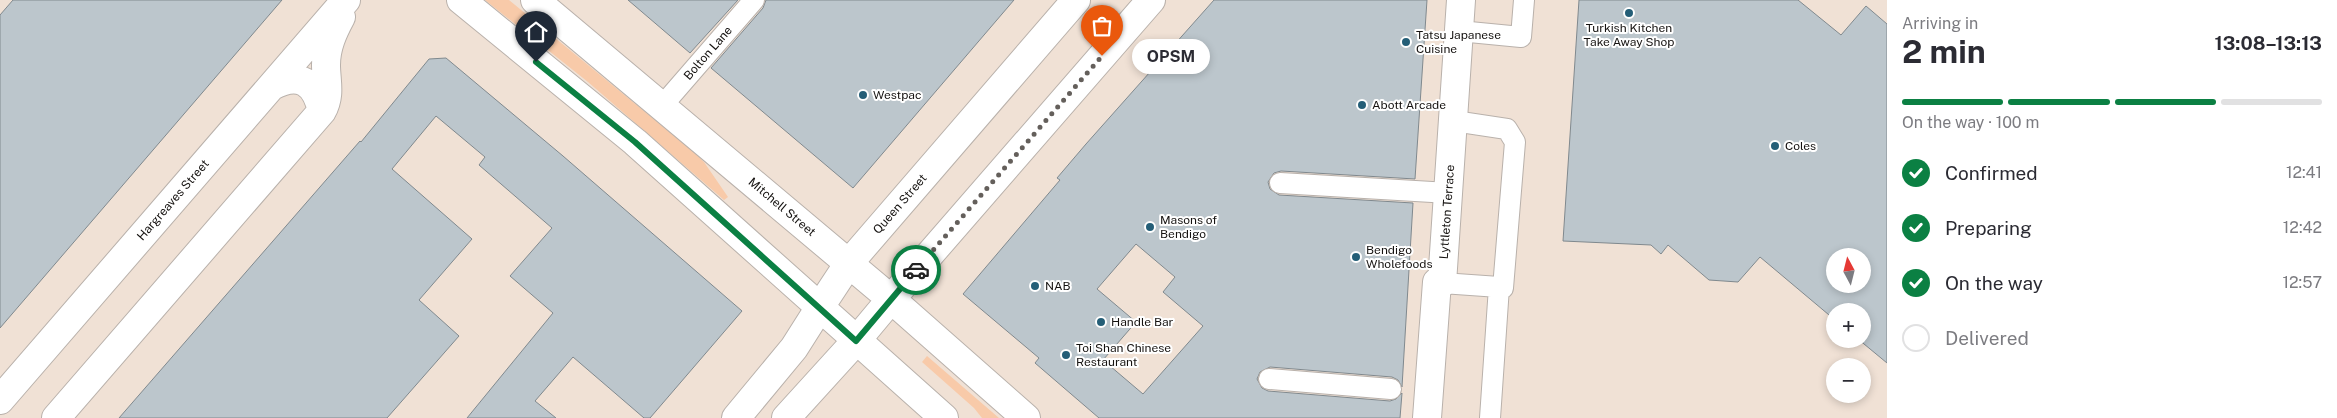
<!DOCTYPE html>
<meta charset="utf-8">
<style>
:root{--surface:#fff;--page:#f7f7f7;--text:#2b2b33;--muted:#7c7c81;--line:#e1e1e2;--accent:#0b8043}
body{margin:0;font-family:"Public Sans",sans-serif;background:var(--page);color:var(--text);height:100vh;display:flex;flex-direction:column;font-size:19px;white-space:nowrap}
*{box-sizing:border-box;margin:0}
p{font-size:16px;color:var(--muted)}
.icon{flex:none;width:28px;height:28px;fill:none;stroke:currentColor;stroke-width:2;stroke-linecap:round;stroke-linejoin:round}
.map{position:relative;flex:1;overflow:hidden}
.panel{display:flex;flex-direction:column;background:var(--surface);width:450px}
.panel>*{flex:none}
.needle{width:32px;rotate:353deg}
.buttons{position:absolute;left:1826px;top:248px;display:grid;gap:10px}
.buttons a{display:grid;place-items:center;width:45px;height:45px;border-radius:50%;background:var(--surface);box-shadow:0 2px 8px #0003;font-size:25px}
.pin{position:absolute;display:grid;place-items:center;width:42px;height:42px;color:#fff;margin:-51px -21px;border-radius:50% 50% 50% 0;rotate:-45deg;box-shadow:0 0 5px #0007}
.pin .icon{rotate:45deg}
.courier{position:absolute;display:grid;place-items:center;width:50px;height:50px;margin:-25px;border:4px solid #0b8043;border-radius:50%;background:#fff;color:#222;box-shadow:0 1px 6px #0007}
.bubble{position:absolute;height:35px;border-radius:18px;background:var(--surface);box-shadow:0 2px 8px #0003;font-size:16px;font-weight:700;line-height:35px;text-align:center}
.head em{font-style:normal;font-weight:700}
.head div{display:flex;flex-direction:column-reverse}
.head{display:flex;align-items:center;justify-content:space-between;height:85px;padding:0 15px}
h1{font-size:32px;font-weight:700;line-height:38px}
.bar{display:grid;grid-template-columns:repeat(4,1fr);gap:8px 5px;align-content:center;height:60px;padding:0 15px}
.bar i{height:6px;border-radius:4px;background:var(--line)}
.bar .selected{background:var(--accent)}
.bar p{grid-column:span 4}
ol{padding:0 15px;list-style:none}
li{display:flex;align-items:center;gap:15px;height:55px}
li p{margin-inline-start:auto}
li .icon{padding:5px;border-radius:50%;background:var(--accent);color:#fff;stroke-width:4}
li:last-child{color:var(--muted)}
li i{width:28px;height:28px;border:2px solid var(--line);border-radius:50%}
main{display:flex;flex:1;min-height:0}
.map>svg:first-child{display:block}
.built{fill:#f0e1d5;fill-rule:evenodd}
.green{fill:#f8caa9}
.building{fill:#bcc6cc;stroke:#80898e;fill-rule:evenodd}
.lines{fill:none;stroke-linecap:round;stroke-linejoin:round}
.lane-casing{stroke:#b9b1ab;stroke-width:22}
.street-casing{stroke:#b9b1ab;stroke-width:30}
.secondary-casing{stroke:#b9b1ab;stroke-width:30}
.lane{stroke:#fff;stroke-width:20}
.street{stroke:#fff;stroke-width:28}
.secondary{stroke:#fff;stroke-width:28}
.done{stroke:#645f5b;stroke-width:5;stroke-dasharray:0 9}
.route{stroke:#0b8043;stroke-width:6}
.poi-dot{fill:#245e77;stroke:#fff;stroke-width:2}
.labels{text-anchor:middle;stroke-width:4;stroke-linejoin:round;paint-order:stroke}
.poi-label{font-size:12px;fill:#151210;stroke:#fff;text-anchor:start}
.street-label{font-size:12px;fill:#151210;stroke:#fff}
</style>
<main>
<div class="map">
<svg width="1887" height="418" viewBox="0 0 1887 418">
<rect width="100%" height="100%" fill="#f6ede6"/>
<path class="built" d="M0 0H1887V418H0ZM1835 256H1862V284H1835ZM1835 311H1862V339H1835ZM1835 366H1862V394H1835Z"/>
<path class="green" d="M485 0H509L695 153 704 162 728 197 724 200 588 82Z
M927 356 999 418H982L974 408 922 362Z"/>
<path class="building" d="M13 0H282L0 328V15Z
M628 0H738L690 53Z
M766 0H1014L853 188 711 68 763 8Z
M1214 0H1427L1415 179 1281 171 1274 173 1268 182 1270 189 1279 195 1413 203 1402 387 1398 380 1392 377 1270 367 1260 372 1257 379 1262 388 1268 391 1390 401 1396 399 1402 393 1400 418H1099L1035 363 1039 358 963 294 1060 180 1057 178 1086 144ZM1136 244 1175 277 1163 292 1203 326 1143 394 1103 360 1136 322 1097 289Z
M1579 0H1798L1841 35 1866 6 1887 24V363L1858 339H1862V311H1835V320L1760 257 1738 282 1709 280 1668 245 1661 254 1651 245 1563 241ZM1835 256H1862V284H1835Z
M446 58 563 156 742 311 650 418H644L573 357 535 401 556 418H467L553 313 510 276 552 228 479 165 485 157 436 116 392 169 472 239 419 300 459 336 387 418H119L360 141 361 142 429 59Z"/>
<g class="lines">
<defs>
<path id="lane" d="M1459 31 1521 37 1524 0
M662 106 754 0
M1454 121 1507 129 1515 142 1503 288 1499 287
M1280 183 1449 193
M1442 283 1499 287 1490 418
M1269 379 1391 389"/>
<path id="street" d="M272 86C299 72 315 81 322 111
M849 263 1076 0
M891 299 1151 0
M0 400 346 0
M56 418 322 111C331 95 326 81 326 65 326 47 333 32 341 17
M736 418 794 348 820 307
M786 418 856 341
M1427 418 1437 282 1442 283 1461 0"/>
<path id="secondary" d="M461 0 635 142 944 418
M535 0 891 299 1026 418
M820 307 849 263
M856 341 891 299"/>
</defs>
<use href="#lane" class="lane-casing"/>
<use href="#street" class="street-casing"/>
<use href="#secondary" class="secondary-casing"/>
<use href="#lane" class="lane"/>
<use href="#street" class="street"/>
<use href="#secondary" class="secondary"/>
</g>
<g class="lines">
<path class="done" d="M916 270 1102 56"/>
<path class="route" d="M536 62 635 142 856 341 916 270"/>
</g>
<g class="poi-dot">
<circle cx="1629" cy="13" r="5"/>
<circle cx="1406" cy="42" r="5"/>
<circle cx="863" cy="95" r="5"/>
<circle cx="1362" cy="105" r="5"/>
<circle cx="1775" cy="146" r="5"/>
<circle cx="1150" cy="227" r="5"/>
<circle cx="1356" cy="257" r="5"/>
<circle cx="1035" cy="286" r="5"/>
<circle cx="1101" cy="322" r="5"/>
<circle cx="1066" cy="355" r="5"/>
</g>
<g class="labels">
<g class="poi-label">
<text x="1629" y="32" text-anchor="middle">Turkish Kitchen<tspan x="1629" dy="14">Take Away Shop</tspan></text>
<text x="1416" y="39">Tatsu Japanese<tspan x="1416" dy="14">Cuisine</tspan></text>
<text x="873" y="99">Westpac</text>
<text x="1372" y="109">Abott Arcade</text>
<text x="1785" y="150">Coles</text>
<text x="1160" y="224">Masons of<tspan x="1160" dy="14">Bendigo</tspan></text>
<text x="1366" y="254">Bendigo<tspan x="1366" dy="14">Wholefoods</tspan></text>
<text x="1045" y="290">NAB</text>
<text x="1111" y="326">Handle Bar</text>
<text x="1076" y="352">Toi Shan Chinese<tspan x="1076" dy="14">Restaurant</tspan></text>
</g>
<g class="street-label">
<text transform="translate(708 53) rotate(-49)" y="4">Bolton Lane</text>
<text transform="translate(173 200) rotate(-49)" y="4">Hargreaves Street</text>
<text transform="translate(900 204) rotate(-49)" y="4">Queen Street</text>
<text transform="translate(782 207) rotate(40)" y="4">Mitchell Street</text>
<text transform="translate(1447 212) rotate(-86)" y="4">Lyttleton Terrace</text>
</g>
</g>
</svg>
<div class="buttons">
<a><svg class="needle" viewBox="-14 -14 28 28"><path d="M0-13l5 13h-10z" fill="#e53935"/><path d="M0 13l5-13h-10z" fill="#7c7c81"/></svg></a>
<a>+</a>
<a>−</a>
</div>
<div class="pin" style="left:1102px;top:56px;background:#ea580c"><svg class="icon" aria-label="bag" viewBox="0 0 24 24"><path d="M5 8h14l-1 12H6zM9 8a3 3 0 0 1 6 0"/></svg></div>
<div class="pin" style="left:536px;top:62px;background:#1f2937"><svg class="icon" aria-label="home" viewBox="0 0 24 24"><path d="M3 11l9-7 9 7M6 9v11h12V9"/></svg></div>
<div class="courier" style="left:916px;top:270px"><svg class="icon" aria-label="car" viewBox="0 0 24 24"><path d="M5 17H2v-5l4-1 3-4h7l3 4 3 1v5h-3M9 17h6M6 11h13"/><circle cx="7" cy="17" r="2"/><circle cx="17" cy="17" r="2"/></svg></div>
<div class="bubble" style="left:1132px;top:39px;width:78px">OPSM</div>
</div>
<section class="panel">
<div class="head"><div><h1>2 min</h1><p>Arriving in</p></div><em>13:08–13:13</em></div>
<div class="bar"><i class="selected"></i><i class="selected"></i><i class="selected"></i><i></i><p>On the way · 100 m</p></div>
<ol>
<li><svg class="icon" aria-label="check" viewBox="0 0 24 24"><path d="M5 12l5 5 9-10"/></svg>Confirmed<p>12:41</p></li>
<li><svg class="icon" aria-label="check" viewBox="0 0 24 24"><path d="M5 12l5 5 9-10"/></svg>Preparing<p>12:42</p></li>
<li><svg class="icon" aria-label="check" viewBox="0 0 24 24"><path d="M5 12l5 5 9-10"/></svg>On the way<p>12:57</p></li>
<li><i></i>Delivered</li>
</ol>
</section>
</main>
